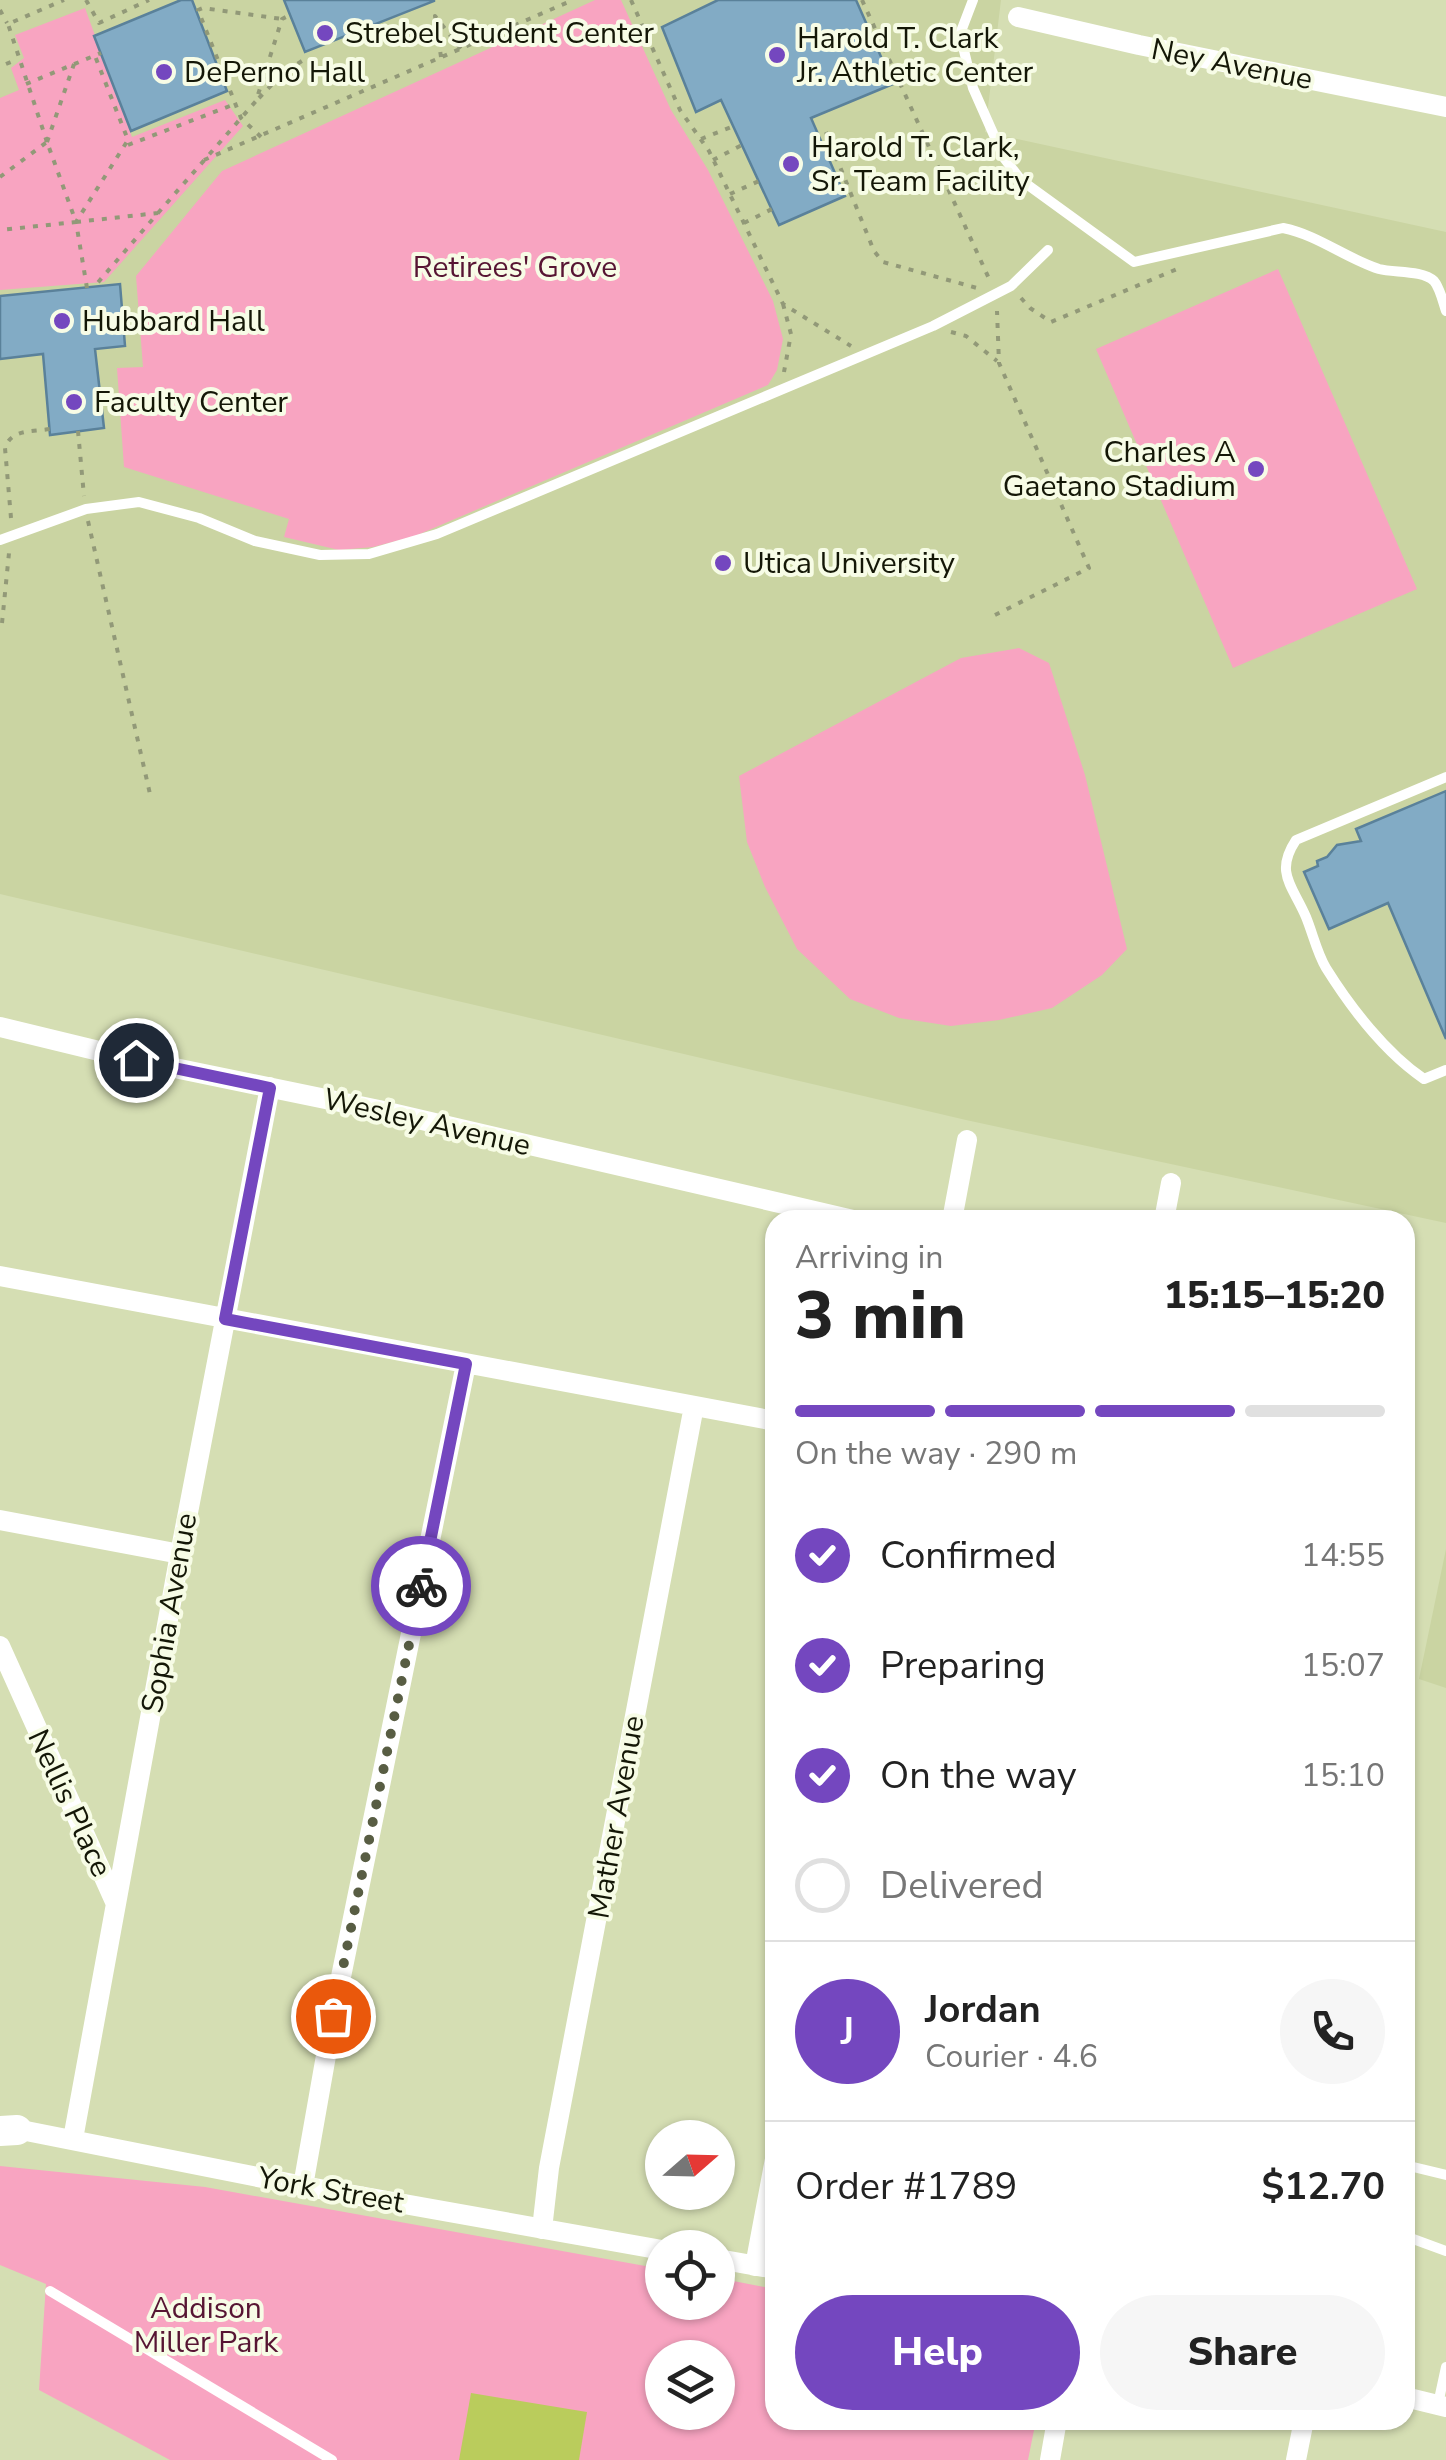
<!DOCTYPE html>
<meta charset="utf-8">
<style>
:root{--surface:#fff;--page:#f6f6f6;--text:#222;--muted:#767676;--line:#e0e0e0;--accent:#7447bf}
body{margin:0;font-family:"Nunito Sans",sans-serif;background:var(--page);color:var(--text);height:100vh;display:flex;flex-direction:column;font-size:38px;white-space:nowrap}
*{box-sizing:border-box;margin:0}
p{font-size:32px;color:var(--muted)}
.icon{flex:none;width:55px;height:55px;fill:none;stroke:currentColor;stroke-width:2;stroke-linecap:round;stroke-linejoin:round}
.map{position:relative;flex:1;overflow:hidden}
.details{position:absolute;left:765px;top:1210px;width:650px;height:1220px;display:flex;flex-direction:column;background:var(--surface);border-radius:30px;box-shadow:0 2px 8px #0004}
.details>*{flex:none}
.needle{width:65px;rotate:70deg}
.buttons{position:absolute;left:645px;top:2120px;display:grid;gap:20px}
.buttons a{display:grid;place-items:center;width:90px;height:90px;border-radius:50%;background:var(--surface);box-shadow:0 2px 8px #0004;font-size:50px}
.pin{position:absolute;display:grid;place-items:center;width:85px;height:85px;color:#fff;margin:-42px;border:5px solid #fff;border-radius:50%;box-shadow:0 2px 10px #0007}
.courier{position:absolute;display:grid;place-items:center;width:100px;height:100px;margin:-50px;border:8px solid #7447bf;border-radius:50%;background:#fff;color:#222;box-shadow:0 2px 12px #0007}
.overview em{font-style:normal;font-weight:800}
.overview div{display:flex;flex-direction:column-reverse}
.overview{display:flex;align-items:center;justify-content:space-between;height:170px;padding:0 30px}
h1{font-size:65px;font-weight:800;line-height:75px}
.bar{display:grid;grid-template-columns:repeat(4,1fr);gap:15px 10px;align-content:center;height:120px;padding:0 30px}
.bar i{height:12px;border-radius:8px;background:var(--line)}
.bar .current{background:var(--accent)}
.bar p{grid-column:span 4}
.line{display:flex;align-items:center;gap:25px;padding:0 30px;border-top:2px solid var(--line)}
.line div{flex:1}
.round{display:grid;place-items:center;flex:none;width:105px;height:105px;border-radius:52px;background:var(--page)}
ol{padding:0 30px;list-style:none}
li{display:flex;align-items:center;gap:30px;height:110px}
li p{margin-inline-start:auto}
li .icon{padding:10px;border-radius:50%;background:var(--accent);color:#fff;stroke-width:4}
li:last-child{color:var(--muted)}
li i{width:55px;height:55px;border:5px solid var(--line);border-radius:50%}
.action{display:flex;gap:20px;margin-top:auto;padding:20px 30px}
.action a{flex:1;height:115px;border-radius:60px;background:var(--accent);color:#fff;font-size:40px;font-weight:800;line-height:115px;text-align:center}
.action a+a{background:var(--page);color:var(--text)}
.map>svg:first-child{display:block}
.built{fill:#cad4a2}
.green{fill:#f8a4c1;fill-rule:evenodd}
.water{fill:#bacc5c}
.building{fill:#82abc5;stroke:#5a819a;stroke-width:2.5}
.lines{fill:none;stroke-linecap:round;stroke-linejoin:round}
.path{stroke:#929978;stroke-width:4;stroke-dasharray:5 8;stroke-linecap:butt}
.lane{stroke:#fff;stroke-width:10}
.street{stroke:#fff;stroke-width:20}
.secondary{stroke:#fff;stroke-width:30}
.done{stroke:#585d43;stroke-width:10;stroke-dasharray:0 18}
.route{stroke:#7447bf;stroke-width:12}
.poi-dot{fill:#7447bf;stroke:#f7fce6;stroke-width:4}
.labels{text-anchor:middle;stroke-width:8;stroke-linejoin:round;paint-order:stroke}
.poi-label{font-size:30px;fill:#141707;stroke:#f7fce6;text-anchor:start}
.street-label{font-size:30px;fill:#141707;stroke:#f7fce6}
.park-label{font-size:30px;fill:#571533;stroke:#f7fce6}
</style>
<div class="map">
<svg width="1446" height="2460" viewBox="0 0 1446 2460">
<rect width="100%" height="100%" fill="#d5deb3"/>
<path class="built" d="M0 0H1001L985 132 1446 232V1223L966 1120 0 894Z
M1446 1549V1688L1419 1679Z"/>
<path class="green" d="M595 0H621L671 110 708 170 773 301 783 339 777 370 768 385 415 536 373 547 339 550 284 537 289 519 124 467 117 368 143 367 136 276 222 171Z
M85 8 132 137 225 100 243 126 104 282 0 290V98L19 90 11 68 24 58 15 35Z
M1278 269 1417 589 1233 668 1096 349Z
M1019 648 1049 663 1085 775 1127 949 1102 975 1052 1008 999 1020 951 1026 899 1018 850 999 797 949 765 887 747 842 739 776 961 658Z
M0 2166 205 2187 662 2269V2302H718V2278L775 2289V2420H1036L1028 2460H170L39 2390 46 2284 0 2265ZM662 2358H718V2412H662Z"/>
<path class="water" d="M471 2393 587 2412 579 2460H459Z"/>
<path class="building" d="M181 0H192L227 91 131 131 94 36Z
M284 0H434V1L305 52Z
M718 0H856L893 84 811 118 845 196 779 225 721 100 696 112 662 27Z
M120 284 125 346 95 349 104 428 50 435 43 354 0 359V296Z
M1446 791V1039L1388 903 1329 929 1304 872 1318 866 1317 861 1327 857 1337 845 1361 841 1356 829Z"/>
<g class="lines">
<path class="path" d="M86 0 99 23 149 0
M631 0 680 110 709 151 783 304 851 346
M862 0 991 283
M0 10 7 23
M441 57 435 16 461 49
M6 64 18 59
M26 84 101 53
M259 98 283 73 305 59
M826 132 874 251 883 262 977 288
M261 137 241 118 198 10 203 8 282 19
M701 139 734 126
M47 142 8 24 64 0
M47 142 74 64
M128 145 235 104
M204 160 573 0
M713 160 742 145
M0 177 47 142 76 222 0 230
M730 194 759 181
M158 213 256 101 282 19 290 15
M76 222 158 213 94 287
M744 223 772 209
M87 288 76 222 128 140 95 56
M1021 298 1030 308 1051 322 1177 269
M783 304 791 334 784 372
M951 332 966 336 997 361
M78 431 84 496
M11 518 5 448C11 429 32 432 50 429
M88 521 150 794
M995 615 1089 568 999 363 997 311
M2 623 9 553"/>
<path class="lane" d="M973 0 960 34 973 88 1004 158 1021 180 1134 262 1283 228C1318 235 1345 258 1379 269 1394 273 1422 270 1434 281 1440 288 1443 302 1446 311
M0 540 86 509 139 502 199 518 255 541 320 555 369 554 437 534 933 326 1011 286 1048 250
M1446 777 1296 840C1274 873 1293 886 1306 917 1313 934 1317 953 1326 968 1351 1008 1386 1053 1424 1079L1446 1070
M1405 2165 1446 2175
M1405 2236 1446 2251
M50 2291 332 2460
M1438 2404 1446 2367"/>
<path class="street" d="M1018 17 1139 45 1446 107
M0 1027 136 1060 379 1110 853 1220
M952 1220 967 1140
M1164 1220 1171 1183
M0 1276 775 1421
M0 1520 180 1554
M0 1646 116 1904
M6 2127 303 2186 662 2250
M73 2139 180 1554 270 1087
M303 2186 333 2016 466 1364
M542 2229 549 2168 694 1406
M718 2259 775 2269
M755 2266 775 2159
M1405 2397 1446 2407
M1050 2460 1057 2420
M1296 2460 1304 2420"/>
<path class="secondary" d="M0 2131 17 2130"/>
</g>
<g class="lines">
<path class="done" d="M333 2016 421 1586"/>
<path class="route" d="M136 1060 270 1088 225 1319 466 1364 421 1586"/>
</g>
<g class="poi-dot">
<circle cx="325" cy="33" r="10"/>
<circle cx="777" cy="55" r="10"/>
<circle cx="164" cy="72" r="10"/>
<circle cx="791" cy="164" r="10"/>
<circle cx="62" cy="321" r="10"/>
<circle cx="74" cy="402" r="10"/>
<circle cx="1256" cy="469" r="10"/>
<circle cx="723" cy="563" r="10"/>
</g>
<g class="labels">
<g class="poi-label">
<text x="345" y="43">Strebel Student Center</text>
<text x="797" y="48">Harold T. Clark<tspan x="797" dy="34">Jr. Athletic Center</tspan></text>
<text x="184" y="82">DePerno Hall</text>
<text x="811" y="157">Harold T. Clark,<tspan x="811" dy="34">Sr. Team Facility</tspan></text>
<text x="82" y="331">Hubbard Hall</text>
<text x="94" y="412">Faculty Center</text>
<text x="1236" y="462" text-anchor="end">Charles A<tspan x="1236" dy="34">Gaetano Stadium</tspan></text>
<text x="743" y="573">Utica University</text>
</g>
<g class="street-label">
<text transform="translate(1232 64) rotate(11)" y="10">Ney Avenue</text>
<text transform="translate(427 1122) rotate(13)" y="10">Wesley Avenue</text>
<text transform="translate(169 1613) rotate(-80)" y="10">Sophia Avenue</text>
<text transform="translate(70 1803) rotate(65)" y="10">Nellis Place</text>
<text transform="translate(616 1817) rotate(-80)" y="10">Mather Avenue</text>
<text transform="translate(331 2190) rotate(10)" y="10">York Street</text>
</g>
<g class="park-label">
<text x="515" y="277">Retirees' Grove</text>
<text x="206" y="2318">Addison<tspan x="206" dy="34">Miller Park</tspan></text>
</g>
</g>
</svg>
<div class="buttons">
<a><svg class="needle" viewBox="-14 -14 28 28"><path d="M0-13l5 13h-10z" fill="#e53935"/><path d="M0 13l5-13h-10z" fill="#767676"/></svg></a>
<a><svg class="icon" aria-label="locate" viewBox="0 0 24 24"><circle cx="12" cy="12" r="6"/><path d="M12 2v4M12 18v4M2 12h4M18 12h4"/></svg></a>
<a><svg class="icon" aria-label="layers" viewBox="0 0 24 24"><path d="M12 4l9 5-9 5-9-5zM3 14l9 5 9-5"/></svg></a>
</div>
<div class="pin" style="left:333px;top:2016px;background:#ea580c"><svg class="icon" aria-label="bag" viewBox="0 0 24 24"><path d="M5 8h14l-1 12H6zM9 8a3 3 0 0 1 6 0"/></svg></div>
<div class="pin" style="left:136px;top:1060px;background:#1f2937"><svg class="icon" aria-label="home" viewBox="0 0 24 24"><path d="M3 11l9-7 9 7M6 9v11h12V9"/></svg></div>
<div class="courier" style="left:421px;top:1586px"><svg class="icon" aria-label="bike" viewBox="0 0 24 24"><circle cx="6" cy="16" r="4"/><circle cx="18" cy="16" r="4"/><path d="M6 16l4-8h5l3 8M10 8l3 8H6M13 5h3"/></svg></div>
<section class="details">
<div class="overview"><div><h1>3 min</h1><p>Arriving in</p></div><em>15:15–15:20</em></div>
<div class="bar"><i class="current"></i><i class="current"></i><i class="current"></i><i></i><p>On the way · 290 m</p></div>
<ol>
<li><svg class="icon" aria-label="check" viewBox="0 0 24 24"><path d="M5 12l5 5 9-10"/></svg>Confirmed<p>14:55</p></li>
<li><svg class="icon" aria-label="check" viewBox="0 0 24 24"><path d="M5 12l5 5 9-10"/></svg>Preparing<p>15:07</p></li>
<li><svg class="icon" aria-label="check" viewBox="0 0 24 24"><path d="M5 12l5 5 9-10"/></svg>On the way<p>15:10</p></li>
<li><i></i>Delivered</li>
</ol>
<div class="line" style="height:180px"><b class="round" style="background:var(--accent);color:#fff">J</b><div><b>Jordan</b><p>Courier · 4.6</p></div><a class="round"><svg class="icon" aria-label="phone" viewBox="0 0 24 24"><path d="M5 4h4l2 5-3 2q2 4 5 5l2-3 5 2v4C11 20 4 13 5 4z"/></svg></a></div>
<div class="line" style="height:130px"><div>Order #1789</div><b>$12.70</b></div>
<div class="action"><a>Help</a><a>Share</a></div>
</section>
</div>
